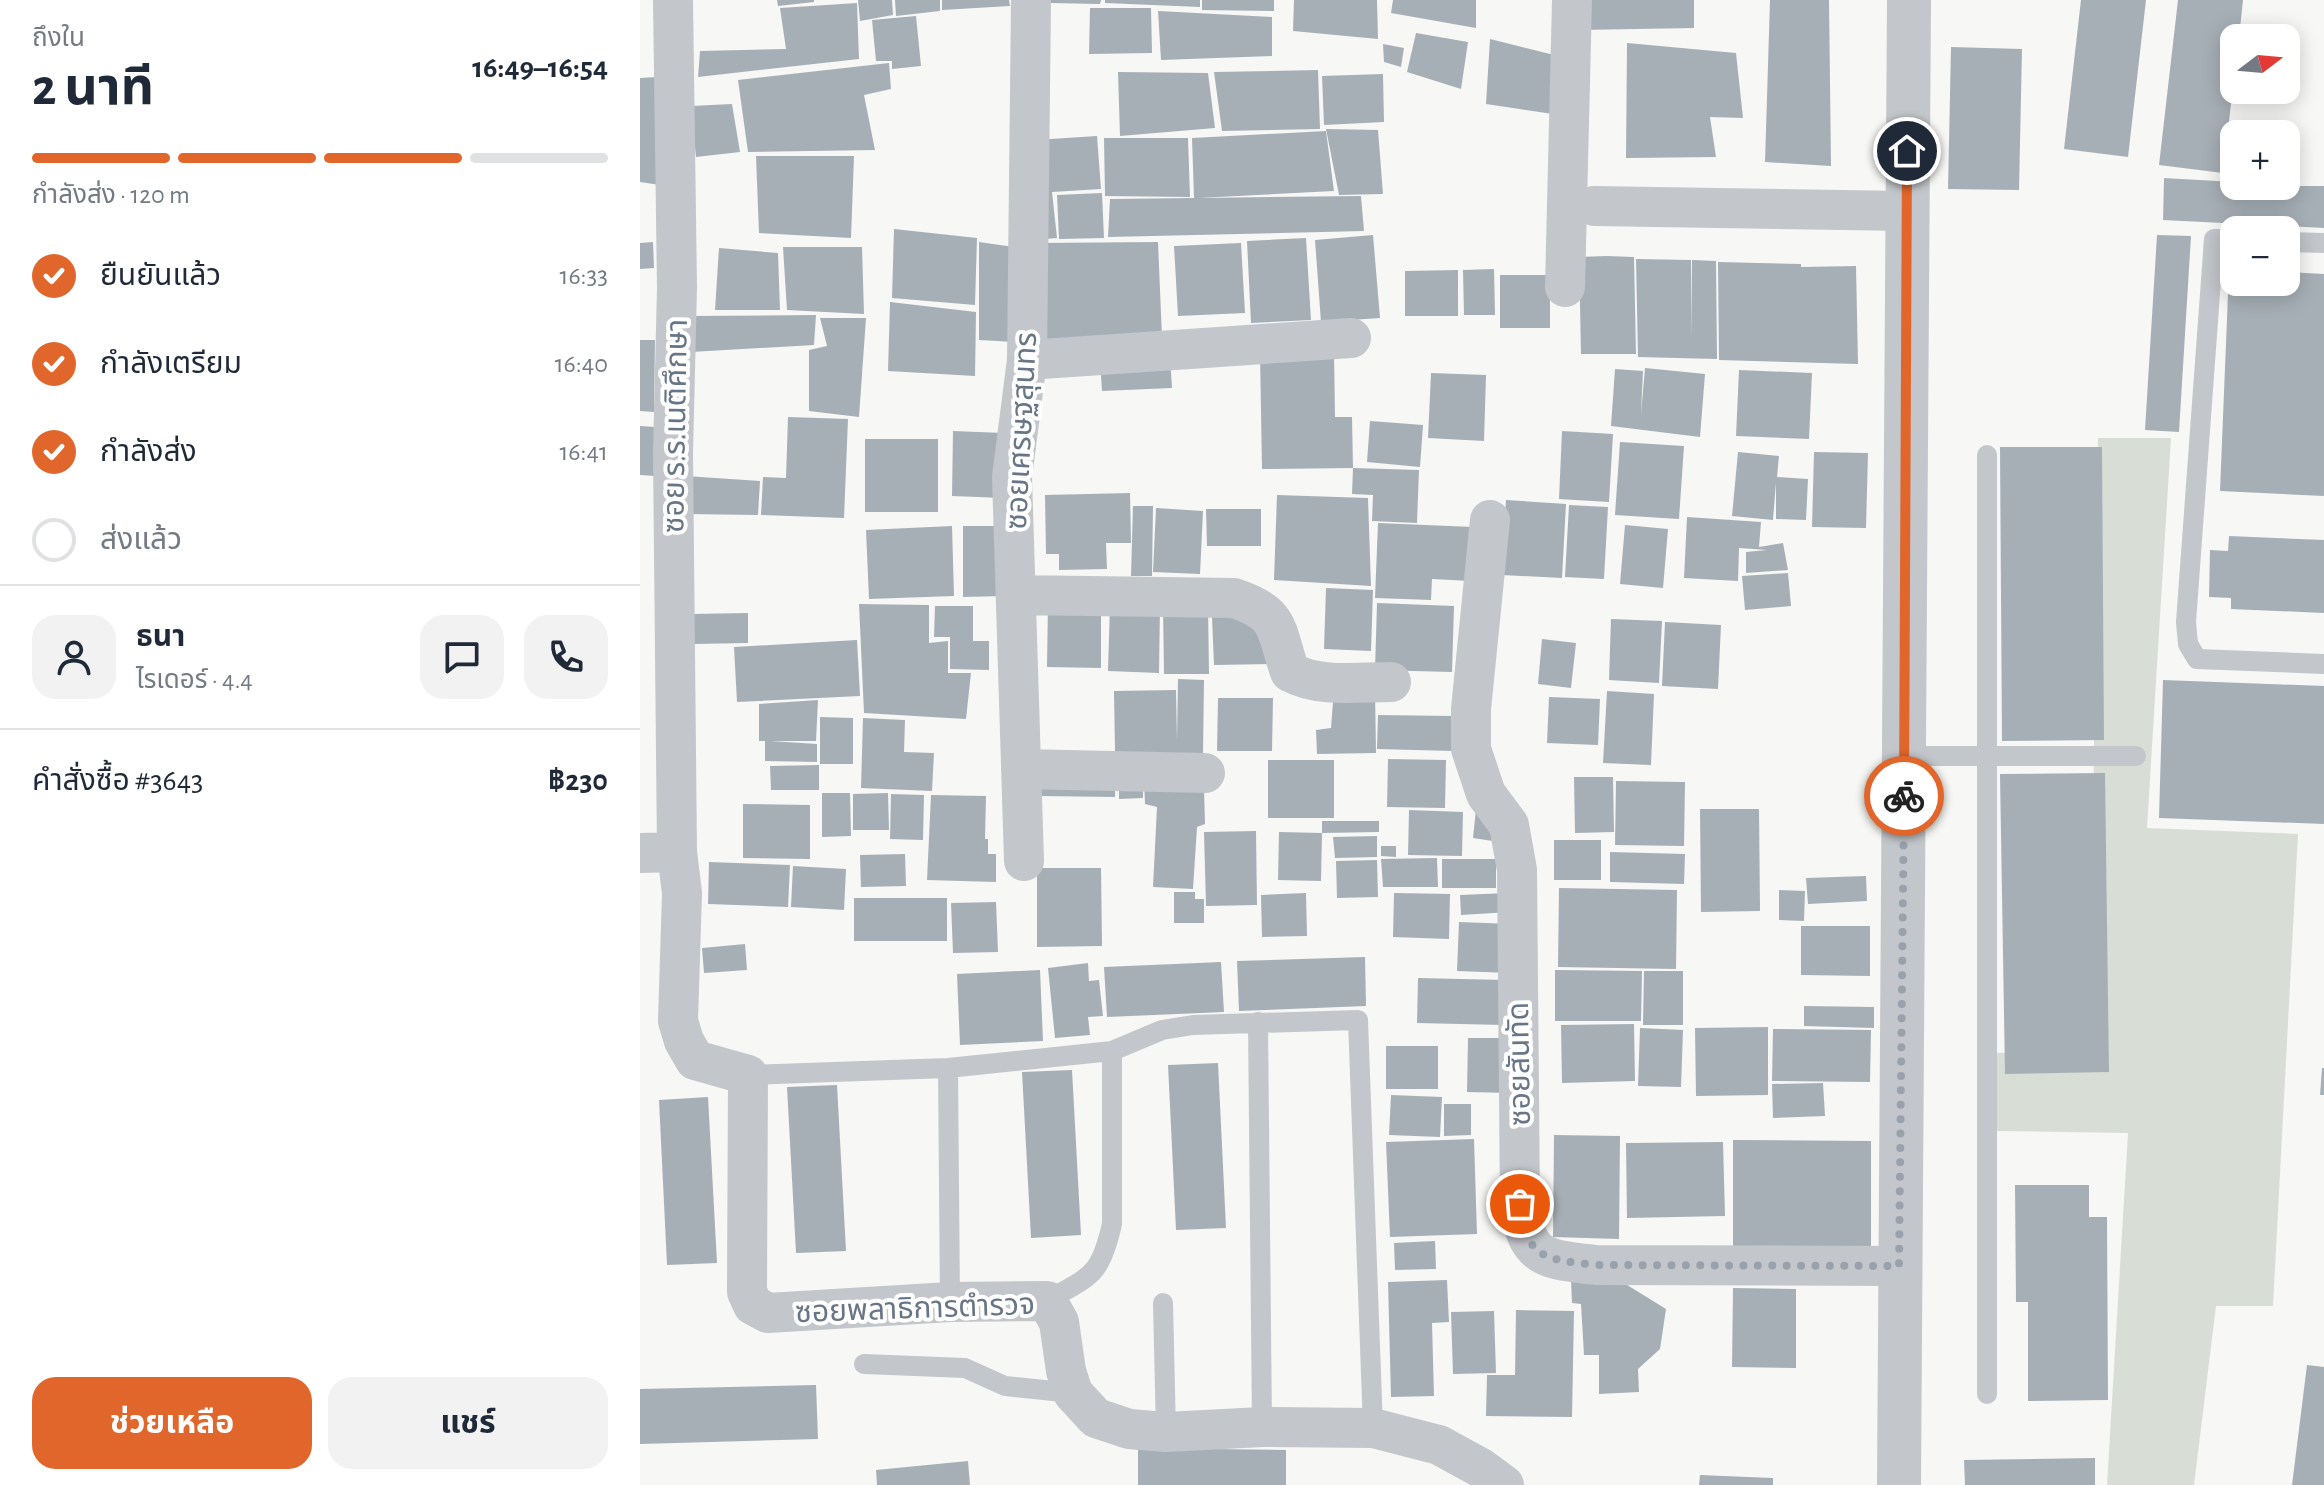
<!DOCTYPE html>
<html lang="th">
<meta charset="utf-8">
<style>
:root{--surface:#fff;--page:#f2f2f3;--text:#1f2937;--muted:#747a83;--line:#e0e1e3;--accent:#e0662c}
body{margin:0;font-family:"Alegreya Sans","Noto Sans Thai",sans-serif;background:var(--page);color:var(--text);height:100vh;display:flex;flex-direction:column;font-size:30px;white-space:nowrap}
*{box-sizing:border-box;margin:0}
p{font-size:26px;color:var(--muted)}
.icon{flex:none;width:44px;height:44px;fill:none;stroke:currentColor;stroke-width:2;stroke-linecap:round;stroke-linejoin:round}
.map{position:relative;flex:1;overflow:hidden}
.details{display:flex;flex-direction:column;background:var(--surface);width:640px}
.details>*{flex:none}
.needle{width:52px;rotate:74deg}
.tools{position:absolute;left:1580px;top:24px;display:grid;gap:16px}
.tools a{display:grid;place-items:center;width:80px;height:80px;border-radius:16px;background:var(--surface);box-shadow:0 4px 20px #0003;font-size:40px}
.pin{position:absolute;display:grid;place-items:center;width:68px;height:68px;color:#fff;margin:-34px;border:4px solid #fff;border-radius:50%;box-shadow:0 2px 8px #0007}
.courier{position:absolute;display:grid;place-items:center;width:80px;height:80px;margin:-40px;border:6px solid #e0662c;border-radius:50%;background:#fff;color:#222;box-shadow:0 2px 10px #0007}
.overview em{font-style:normal;font-weight:700}
.overview div{display:flex;flex-direction:column-reverse}
.overview{display:flex;align-items:center;justify-content:space-between;height:136px;padding:0 32px}
h1{font-size:52px;font-weight:700;line-height:60px}
.bar{display:grid;grid-template-columns:repeat(4,1fr);gap:12px 8px;align-content:center;height:96px;padding:0 32px}
.bar i{height:10px;border-radius:6px;background:var(--line)}
.bar .current{background:var(--accent)}
.bar p{grid-column:span 4}
.line{display:flex;align-items:center;gap:20px;padding:0 32px;border-top:2px solid var(--line)}
.line div{flex:1}
.round{display:grid;place-items:center;flex:none;width:84px;height:84px;border-radius:24px;background:var(--page)}
ol{padding:0 32px;list-style:none}
li{display:flex;align-items:center;gap:24px;height:88px}
li p{margin-inline-start:auto}
li .icon{padding:8px;border-radius:50%;background:var(--accent);color:#fff;stroke-width:4}
li:last-child{color:var(--muted)}
li i{width:44px;height:44px;border:4px solid var(--line);border-radius:50%}
.cta{display:flex;gap:16px;margin-top:auto;padding:16px 32px}
.cta a{flex:1;height:92px;border-radius:24px;background:var(--accent);color:#fff;font-size:32px;font-weight:700;line-height:92px;text-align:center}
.cta a+a{background:var(--page);color:var(--text)}
main{display:flex;flex:1;min-height:0}
.map>svg:first-child{display:block}
.green{fill:#d8ded6}
.building{fill:#a7afb6}
.lines{fill:none;stroke-linecap:round;stroke-linejoin:round}
.service{stroke:#c3c6ca;stroke-width:20}
.minor{stroke:#c3c6ca;stroke-width:40}
.tertiary{stroke:#c3c6ca;stroke-width:44}
.done{stroke:#99a2ac;stroke-width:8;stroke-dasharray:0 14.4}
.route{stroke:#e0662c;stroke-width:10}
.labels{text-anchor:middle;stroke-width:8;stroke-linejoin:round;paint-order:stroke}
.street-label{font-size:30px;fill:#677585;stroke:#fff}
</style>
<main>
<section class="details">
<div class="overview"><div><h1>2 นาที</h1><p>ถึงใน</p></div><em>16:49–16:54</em></div>
<div class="bar"><i class="current"></i><i class="current"></i><i class="current"></i><i></i><p>กำลังส่ง · 120 m</p></div>
<ol>
<li><svg class="icon" aria-label="check" viewBox="0 0 24 24"><path d="M5 12l5 5 9-10"/></svg>ยืนยันแล้ว<p>16:33</p></li>
<li><svg class="icon" aria-label="check" viewBox="0 0 24 24"><path d="M5 12l5 5 9-10"/></svg>กำลังเตรียม<p>16:40</p></li>
<li><svg class="icon" aria-label="check" viewBox="0 0 24 24"><path d="M5 12l5 5 9-10"/></svg>กำลังส่ง<p>16:41</p></li>
<li><i></i>ส่งแล้ว</li>
</ol>
<div class="line" style="height:144px"><a class="round"><svg class="icon" aria-label="person" viewBox="0 0 24 24"><circle cx="12" cy="8" r="4"/><path d="M4 21q1-7 8-7t8 7"/></svg></a><div><b>ธนา</b><p>ไรเดอร์ · 4.4</p></div><a class="round"><svg class="icon" aria-label="chat" viewBox="0 0 24 24"><path d="M4 5h16v11H9l-5 4z"/></svg></a><a class="round"><svg class="icon" aria-label="phone" viewBox="0 0 24 24"><path d="M5 4h4l2 5-3 2q2 4 5 5l2-3 5 2v4C11 20 4 13 5 4z"/></svg></a></div>
<div class="line" style="height:104px"><div>คำสั่งซื้อ #3643</div><b>฿230</b></div>
<div class="cta"><a>ช่วยเหลือ</a><a>แชร์</a></div>
</section>
<div class="map">
<svg width="1684" height="1485" viewBox="0 0 1684 1485">
<rect width="100%" height="100%" fill="#f7f7f5"/>
<path class="green" d="M1458 438H1531L1507 828 1658 834 1633 1306H1576L1554 1485H1467L1488 1133 1356 1131V1053L1450 1050Z"/>
<path class="building" d="M137 0H174V2L138 6Z
M218 0H252L253 15 220 21Z
M255 0H300V11L256 16Z
M302 0H369L370 6 302 10Z
M410 0H461L460 4 410 3Z
M465 0H560V7L465 3Z
M562 0H634V11L562 10Z
M654 0H737L738 39 653 31Z
M753 0H836V28L751 13Z
M938 0H1054V28L939 30Z
M1130 0H1189L1191 166 1125 162Z
M1441 0H1506L1488 157 1424 149Z
M1538 0H1603L1599 38H1594V78L1583 173 1519 165Z
M217 3 219 59 58 77 60 51 146 49 140 8Z
M450 8H511L512 53 449 54Z
M518 11 632 17V56L521 60Z
M276 16 281 66 252 69V61H236L232 20Z
M776 33 828 42 821 89 767 72Z
M850 39 918 56 913 114 846 104Z
M987 43 1096 53 1103 118 1070 117 1076 157 986 158Z
M743 44 764 48 761 67 744 62Z
M1311 47 1382 49 1379 190 1308 189Z
M249 63 251 89 224 95 235 150 108 152 98 80Z
M678 70 680 129 582 131 574 72Z
M478 72 568 73 575 128 480 136Z
M743 74 744 122 684 125 682 76Z
M17 77 20 185 0 182V78Z
M92 104 100 152 56 157 51 106Z
M686 129 738 130 743 194 699 195Z
M686 131 694 191 559 198 721 196 724 231 468 237 470 199 554 198 552 138Z
M457 136 461 189 412 192 417 238 393 240 395 140Z
M464 138H548L550 197 465 196Z
M116 156H214L211 238 119 233Z
M1524 178 1594 182V186H1684V228L1523 220Z
M462 193 464 238 419 239 417 195Z
M254 229 337 238 335 305 252 298Z
M733 235 740 318 681 322 675 240Z
M1517 235 1551 236 1539 432 1505 430Z
M666 238 671 320 611 323 607 241Z
M13 242 14 268 0 269V243Z
M339 242 374 247 375 342 339 340Z
M518 242 522 337 403 344 394 243Z
M601 243 605 313 538 316 534 246Z
M143 247H222L224 314 147 310Z
M79 248 138 253 140 310H75Z
M966 256 994 257 996 354H941L939 257Z
M996 259 1051 260 1052 338V260L1076 261 1077 359 998 357Z
M1078 262 1161 264V267L1216 266 1218 364 1079 360Z
M854 269 855 315H824L823 270Z
M1589 269 1594 270V282H1646V272L1684 274V496L1580 491Z
M818 270V316H765V271Z
M860 275H910V328H860Z
M250 302 336 312 335 376 248 371Z
M176 315 174 345 51 352 48 316Z
M180 318H226L219 417 169 411V350L187 346Z
M0 340H15L14 412 0 411Z
M694 352 695 417H712L713 468 622 469 620 353Z
M530 356 532 388 462 391 460 359Z
M1005 368 1065 374 1060 437 971 426 975 369 1003 371 1001 414Z
M1099 370 1172 373 1169 439 1096 436Z
M791 373 846 375 844 441 788 438Z
M148 417 208 419 204 518 121 515 123 477 146 478Z
M730 421 783 425 780 467 727 462Z
M0 426 16 427 15 476 0 475Z
M313 431 364 433 363 498 312 496Z
M922 431 973 434 969 502 919 499Z
M225 439H298V512H225Z
M980 442 1044 446 1039 519 975 515Z
M1360 447H1462L1464 740 1362 741Z
M1098 452 1139 456 1137 477 1168 479 1166 520 1136 519V482L1133 520 1092 516Z
M1174 452 1228 453 1226 528 1172 527Z
M713 468 779 470 777 523 732 521 733 495 712 494Z
M46 476 120 481 118 515 46 514Z
M490 493 491 543H466L467 569 419 570V554H406L405 495Z
M637 495 728 498 731 586 634 580Z
M866 500 926 504 922 578 862 575Z
M929 505 968 507 964 579 925 577Z
M493 506H513L512 576H491Z
M516 508 563 511 560 574 513 572Z
M566 509H621V546H567Z
M1047 517 1121 522 1119 547 1143 543 1148 570 1106 573V552L1127 550 1099 548 1098 581 1044 578Z
M738 523 833 527 831 581 792 579 791 600 735 598Z
M985 525 1028 529 1023 588 980 584Z
M312 526 314 596 229 599 226 530Z
M323 526H364V596L323 597Z
M1589 536 1684 540V613L1591 609V598L1569 597 1570 550 1588 551Z
M1148 573 1151 606 1105 610 1102 576Z
M686 588 733 590 731 651 684 649Z
M408 602 461 603V668L407 667Z
M737 603 814 606 812 672 735 670Z
M219 604 289 605V643L308 641V673H331L326 719 224 713Z
M470 604 520 605 519 673 468 671Z
M568 605 569 674H524L523 606Z
M295 606H333V641H349V670L310 669V637H294Z
M108 613V643L53 644 52 614Z
M625 616 635 664 574 665 572 617Z
M971 619 1022 621 1019 683 969 680Z
M1025 622 1081 625 1078 689 1022 686Z
M902 639 936 643 931 688 898 684Z
M217 640 220 696 97 702 94 647Z
M538 679 564 680 563 755 475 753 474 691 536 690 537 741Z
M1523 680 1684 686V824L1519 818Z
M694 689 735 690 736 753 677 754 676 730 691 728Z
M967 691 1014 694 1011 765 963 763Z
M909 697 960 699 958 745 907 743Z
M578 698H633L632 751H577Z
M178 700 176 741H131L177 744V762L125 761V741H119V704Z
M738 715 813 716V751L737 749Z
M180 717 213 718V764H180Z
M223 718 265 720 264 752 294 753 292 791 221 788Z
M748 759 806 760 805 808 747 807Z
M628 760H694V818H628Z
M179 765V790H131L130 766Z
M479 773H503V798L479 799Z
M1465 773 1469 1072 1365 1074 1360 774Z
M400 774 475 775V797L400 796Z
M934 777H973L974 832 935 833Z
M504 778 564 788 565 824 557 827 553 889 513 887 517 807 505 804Z
M976 781 1045 782 1044 846 975 845Z
M182 793H210L211 836 182 837Z
M248 793 249 830H213V794Z
M251 794 284 795 283 840 250 839Z
M291 795 346 796 345 839H348V854H356V882L287 880Z
M103 804 170 805V859L103 858Z
M836 809 866 843 833 838Z
M1060 809H1119L1120 911 1061 912Z
M769 810 823 812 822 856 768 855Z
M682 821H739V832L682 833 681 881 638 880 639 832 682 833Z
M616 831 617 905 566 906 564 832Z
M737 836V857L695 858 693 837Z
M914 840H961V880H914Z
M741 846H756V857L741 856Z
M970 852 1045 854 1044 884 970 882Z
M265 854 266 886 221 887 220 855Z
M797 858 798 887H743L741 859Z
M802 859H856V888H802Z
M737 860 738 897 697 898 696 861Z
M69 862 150 865 148 907 68 904Z
M153 866 206 869 204 910 151 907Z
M397 868H461L462 946 397 947Z
M1226 876 1227 901 1168 904 1166 878Z
M919 888 1037 890 1036 969 918 967Z
M1139 890 1165 891 1164 921 1139 920Z
M534 892H555V899H564V923H534Z
M666 893 667 936 622 937 621 895Z
M754 893 810 894 809 939 753 937Z
M868 893 870 912 821 915 820 895Z
M214 898H307V941H214Z
M356 902 358 952 313 953 311 903Z
M819 922 872 924 870 973 817 971Z
M1161 926H1230V976L1161 975Z
M105 944 107 970 64 973 62 948Z
M725 957 726 1006 599 1011 597 961Z
M581 962 584 1012 467 1017 464 967Z
M448 963 449 981 459 980 463 1016 448 1017 450 1035 415 1038 408 968Z
M400 970 403 1041 320 1045 317 974Z
M915 970 1002 971 1001 1021H915Z
M1004 971H1043V1025H1003Z
M778 978 865 980 864 1025 777 1023Z
M1164 1006 1234 1007V1028L1164 1026Z
M994 1024 995 1081 922 1083 921 1025Z
M1128 1027V1095L1056 1096 1055 1028Z
M1000 1028 1043 1030 1041 1087 998 1086Z
M1133 1029 1231 1030 1230 1082 1132 1081Z
M828 1038H872V1093L827 1092Z
M746 1046H798V1089H746Z
M578 1063 586 1228 536 1230 528 1065Z
M1682 1068H1684V1095H1680Z
M432 1070 441 1235 391 1238 382 1072Z
M1183 1083 1185 1116 1133 1118 1132 1084Z
M197 1085 206 1251 156 1253 147 1087Z
M751 1095 802 1097 800 1137 749 1135Z
M68 1097 77 1263 27 1265 19 1100Z
M804 1104H831V1135L804 1136Z
M914 1135 980 1136 979 1239 913 1237Z
M834 1139 837 1234 750 1237 746 1142Z
M1093 1140 1231 1141V1247L1093 1246Z
M1083 1142 1085 1216 987 1218 986 1143Z
M1375 1185H1449V1217H1467L1468 1400 1388 1401V1302H1376Z
M795 1241 796 1269 755 1270 754 1243Z
M971 1275 1026 1309 1020 1349 998 1369 999 1392 959 1394V1355H944L941 1304 932 1303 931 1280Z
M807 1280 809 1322 792 1323 794 1396 751 1397 748 1282Z
M1093 1288 1156 1289V1368L1092 1367Z
M876 1310 934 1311 932 1417 846 1416 847 1375H875Z
M854 1311 856 1373 813 1374 811 1312Z
M1667 1365 1684 1367V1485H1652Z
M176 1385 178 1439 0 1444V1389Z
M498 1448 646 1450V1485H498Z
M1455 1458V1485H1325L1324 1460Z
M328 1461 330 1485H237L236 1470Z
M1060 1475 1133 1478V1485H1059Z"/>
<g class="lines">
<path class="service" d="M1594 239H1574L1546 622 1548 644 1557 659 1684 664
M1646 242 1684 243
M1347 455V1394
M1265 756H1496
M618 1022 622 1427
M308 1068 310 1302
M108 1075 308 1068 472 1051 522 1030 553 1025 718 1020 733 1428
M407 1301C451 1275 460 1277 472 1224V1051
M523 1303 526 1432
M224 1364 325 1368 365 1386 433 1393"/>
<path class="minor" d="M33 0 37 288 33 453 37 852 42 893 38 1021 44 1041 55 1060 108 1075 107 1292 113 1305 128 1313 310 1302 407 1301 419 1322 426 1371 433 1393 456 1418 489 1429 526 1432 622 1427 733 1428 799 1445 841 1468 864 1485
M954 206 1266 211
M925 287 932 0
M387 360 711 338
M850 520 831 709V749L846 794 869 825 877 870 880 1204C886 1260 906 1259 956 1265L1259 1266
M376 595 594 598C642 614 635 629 650 672 679 688 718 682 751 682
M381 769 565 773
M0 853 37 852
M384 861 372 477 387 360 391 0"/>
<path class="tertiary" d="M1259 1485 1269 0"/>
</g>
<g class="lines">
<path class="done" d="M880 1204C886 1260 906 1259 956 1265L1259 1266 1264 796"/>
<path class="route" d="M1264 796 1267 151"/>
</g>
<g class="labels">
<g class="street-label">
<text transform="translate(35 426) rotate(-89)" y="10">ซอย ร.ร.เนติศึกษา</text>
<text transform="translate(381 431) rotate(-87)" y="10">ซอยเศรษฐสุนทร</text>
<text transform="translate(879 1064) rotate(-91)" y="10">ซอยสันทัด</text>
<text transform="translate(275 1308) rotate(-2)" y="10">ซอยพลาธิการตำรวจ</text>
</g>
</g>
</svg>
<div class="tools">
<a><svg class="needle" viewBox="-14 -14 28 28"><path d="M0-13l5 13h-10z" fill="#e53935"/><path d="M0 13l5-13h-10z" fill="#747a83"/></svg></a>
<a>+</a>
<a>−</a>
</div>
<div class="pin" style="left:880px;top:1204px;background:#ea580c"><svg class="icon" aria-label="bag" viewBox="0 0 24 24"><path d="M5 8h14l-1 12H6zM9 8a3 3 0 0 1 6 0"/></svg></div>
<div class="pin" style="left:1267px;top:151px;background:#1f2937"><svg class="icon" aria-label="home" viewBox="0 0 24 24"><path d="M3 11l9-7 9 7M6 9v11h12V9"/></svg></div>
<div class="courier" style="left:1264px;top:796px"><svg class="icon" aria-label="bike" viewBox="0 0 24 24"><circle cx="6" cy="16" r="4"/><circle cx="18" cy="16" r="4"/><path d="M6 16l4-8h5l3 8M10 8l3 8H6M13 5h3"/></svg></div>
</div>
</main>
